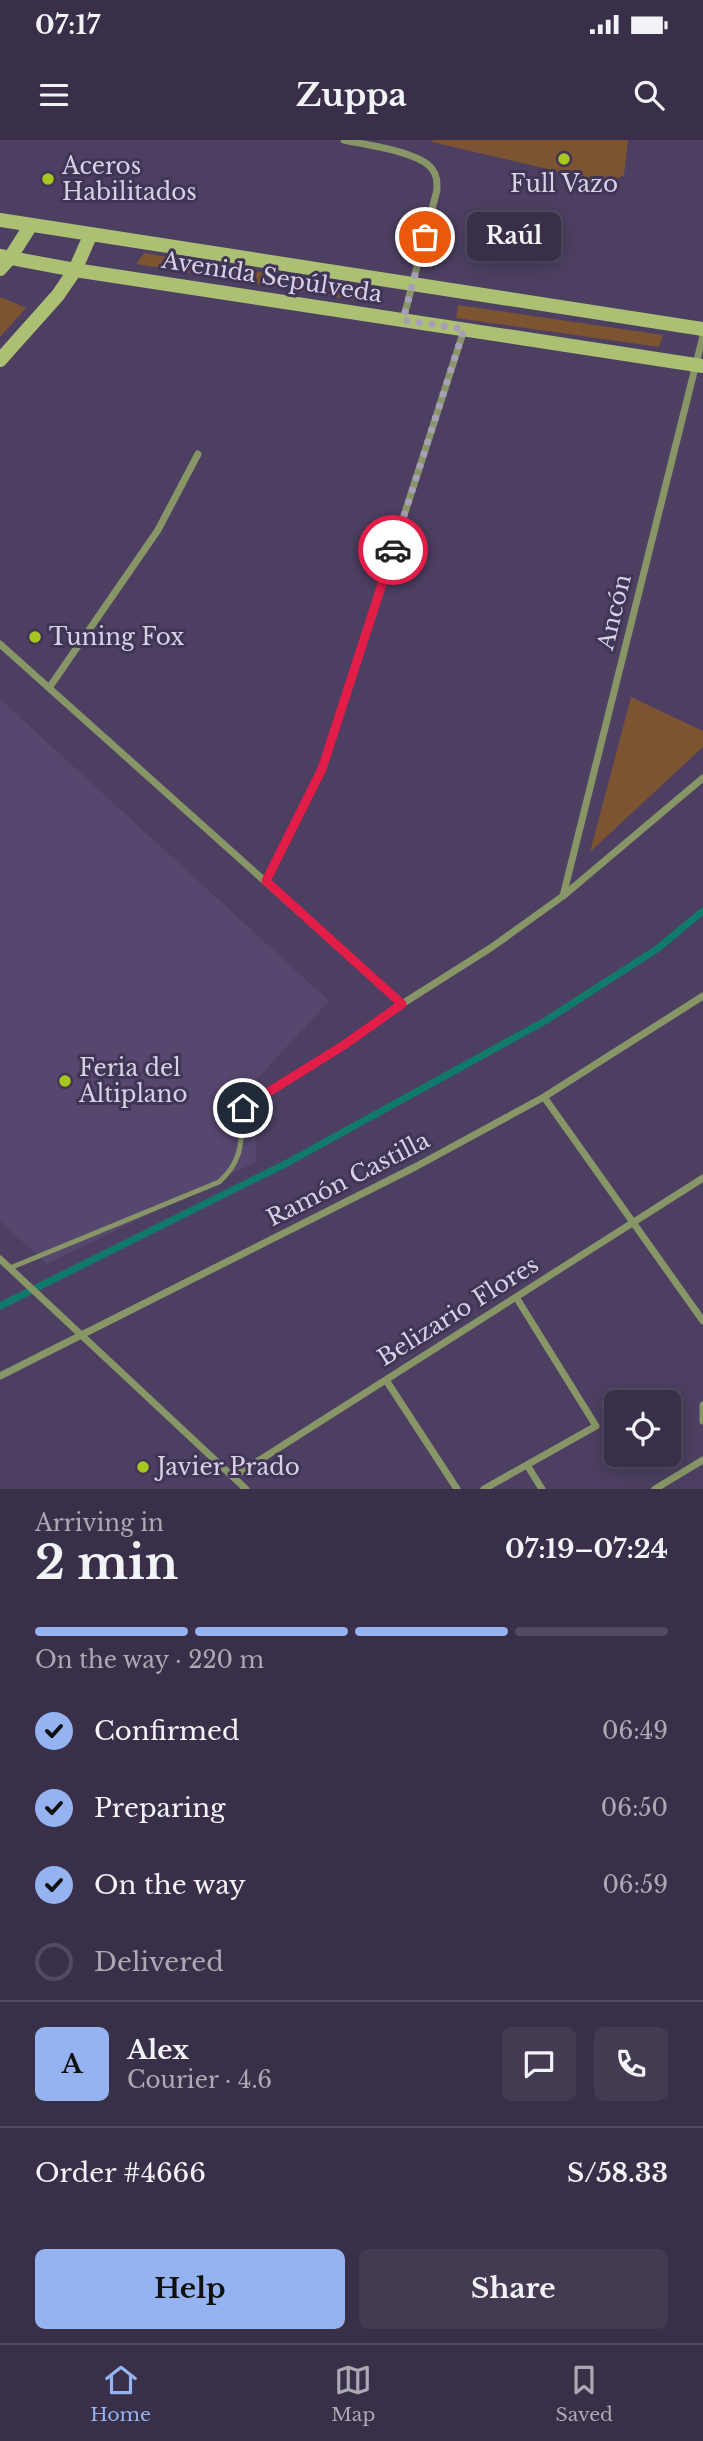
<!DOCTYPE html>
<meta charset="utf-8">
<style>
:root{--surface:#392f49;--page:#443b53;--text:#f1f3f6;--muted:#aba9b4;--line:#534a61;--accent:#95b2f1}
body{margin:0;font-family:"Libre Baskerville",serif;background:var(--page);color:var(--text);height:100vh;display:flex;flex-direction:column;font-size:26px;white-space:nowrap}
*{box-sizing:border-box;margin:0}
p{font-size:23px;color:var(--muted)}
.icon{flex:none;width:38px;height:38px;fill:none;stroke:currentColor;stroke-width:2;stroke-linecap:round;stroke-linejoin:round}
.map{position:relative;height:1349px;overflow:hidden}
.details{display:flex;flex-direction:column;background:var(--surface);flex:1}
.details>*{flex:none}
.tools{position:absolute;left:604px;top:1250px;display:grid;gap:14px}
.tools a{display:grid;place-items:center;width:77px;height:77px;border-radius:10px;background:var(--surface);box-shadow:0 4px 18px #0003,0 0 0 2px var(--line);font-size:35px}
.pin{position:absolute;display:grid;place-items:center;width:60px;height:60px;color:#fff;margin:-30px;border:4px solid #fff;border-radius:50%;box-shadow:0 2px 7px #0007}
.courier{position:absolute;display:grid;place-items:center;width:70px;height:70px;margin:-35px;border:5px solid #e11d48;border-radius:50%;background:#fff;color:#222;box-shadow:0 2px 9px #0007}
.bubble{position:absolute;height:49px;border-radius:10px;background:var(--surface);box-shadow:0 4px 18px #0003,0 0 0 2px var(--line);font-size:23px;font-weight:700;line-height:49px;text-align:center}
.headline em{font-style:normal;font-weight:700}
.headline div{display:flex;flex-direction:column-reverse}
.headline{display:flex;align-items:center;justify-content:space-between;height:119px;padding:0 35px}
h1{font-size:46px;font-weight:700;line-height:52px}
.bar{display:grid;grid-template-columns:repeat(4,1fr);gap:10px 7px;align-content:center;height:84px;padding:0 35px}
.bar i{height:9px;border-radius:5px;background:var(--line)}
.bar .current{background:var(--accent)}
.bar p{grid-column:span 4}
.line{display:flex;align-items:center;gap:18px;padding:0 35px;border-top:2px solid var(--line)}
.line div{flex:1}
.round{display:grid;place-items:center;flex:none;width:74px;height:74px;border-radius:10px;background:var(--page)}
ol{padding:0 35px;list-style:none}
li{display:flex;align-items:center;gap:21px;height:77px}
li p{margin-inline-start:auto}
li .icon{padding:7px;border-radius:50%;background:var(--accent);color:#111;stroke-width:4}
li:last-child{color:var(--muted)}
li i{width:38px;height:38px;border:4px solid var(--line);border-radius:50%}
.primary-button{display:flex;gap:14px;margin-top:auto;padding:14px 35px}
.primary-button a{flex:1;height:80px;border-radius:10px;background:var(--accent);color:#111;font-size:28px;font-weight:700;line-height:80px;text-align:center}
.primary-button a+a{background:var(--page);color:var(--text)}
.status{display:flex;justify-content:space-between;align-items:center;height:49px;padding:0 35px;background:var(--surface);direction:ltr}
.status svg{height:19px;fill:currentColor}
header{display:flex;justify-content:space-between;align-items:center;height:91px;padding:0 35px;background:var(--surface);font-size:32px;font-weight:700}
.dock{display:flex;justify-content:space-around;align-items:center;height:98px;border-top:2px solid var(--line);background:var(--surface);font-size:19px;color:var(--muted)}
.dock a{display:grid;justify-items:center;gap:4px}
.dock .current{color:var(--accent)}
.map>svg:first-child{display:block}
.built{fill:#56476f}
.green{fill:#7c5431}
.lines{fill:none;stroke-linecap:round;stroke-linejoin:round}
.stream{stroke:#107a6c;stroke-width:7}
.lane{stroke:#889566;stroke-width:5}
.street{stroke:#889566;stroke-width:7}
.secondary{stroke:#acc074;stroke-width:14}
.done{stroke:#a79eb7;stroke-width:7;stroke-dasharray:0 12.6}
.route{stroke:#e11d48;stroke-width:9}
.poi-dot{fill:#a8c71e;stroke:#413556;stroke-width:2.5}
.labels{text-anchor:middle;stroke-width:6;stroke-linejoin:round;paint-order:stroke}
.poi-label{font-size:23px;fill:#d8d1e6;stroke:#413556;text-anchor:start}
.street-label{font-size:23px;fill:#d8d1e6;stroke:#413556}
</style>
<div class="status"><b>07:17</b><svg viewBox="0 0 49 12"><path d="M0 12V9h3v3zM5 12V6h3v6zM10 12V3h3v9zM15 12V0h3v12zM26 1h20v11H26zM47 4h2v5h-2z"/></svg></div>
<header><svg class="icon" aria-label="menu" viewBox="0 0 24 24"><path d="M4 6h16M4 12h16M4 18h16"/></svg>Zuppa<svg class="icon" aria-label="search" viewBox="0 0 24 24"><circle cx="10" cy="10" r="6"/><path d="M15 15l6 6"/></svg></header>
<div class="map">
<svg width="703" height="1349" viewBox="0 0 703 1349">
<rect width="100%" height="100%" fill="#4c3f61"/>
<path class="built" d="M0 559 329 861 255 941 256 1022 47 1124 0 1081V647L2 644 0 642Z"/>
<path class="green" d="M433 0H628L624 35 608 43 432 2Z
M144 113 366 150V162L136 124Z
M1 157 26 168 0 197V159Z
M458 165 663 195 659 207 456 178Z
M631 557 703 591V607L590 712Z"/>
<g class="lines">
<path class="stream" d="M0 1166 287 1023 545 881 657 809 703 771"/>
<path class="lane" d="M10 1128 219 1042C244 1020 241 1000 243 968"/>
<path class="street" d="M344 0C365 5 419 11 432 29 437 35 437 42 437 50L403 180
M0 504 402 864
M49 548 158 390 198 314
M266 741 322 629 464 190
M563 756 703 196
M544 957 703 1181
M243 968 344 905 402 864 492 807 563 756 703 638
M0 1119 246 1349
M0 1236 417 1026 544 957 703 856
M386 1240 457 1349
M703 1265V1281
M527 1325 542 1349
M233 1337 703 1038
M484 1349 596 1286 516 1157
M655 1349 703 1320"/>
<path class="secondary" d="M0 80 703 189
M0 116 75 130 703 226
M0 129 10 118 31 85
M0 220 58 155 75 130 90 96"/>
</g>
<g class="lines">
<path class="done" d="M393 410 464 189 403 180 425 97"/>
<path class="route" d="M243 968 344 905 402 864 266 741 322 629 393 410"/>
</g>
<g class="poi-dot">
<circle cx="564" cy="19" r="7"/>
<circle cx="48" cy="39" r="7"/>
<circle cx="35" cy="497" r="7"/>
<circle cx="65" cy="941" r="7"/>
<circle cx="143" cy="1327" r="7"/>
</g>
<g class="labels">
<g class="poi-label">
<text x="62" y="34">Aceros<tspan x="62" dy="26">Habilitados</tspan></text>
<text x="564" y="52" text-anchor="middle">Full Vazo</text>
<text x="49" y="505">Tuning Fox</text>
<text x="79" y="936">Feria del<tspan x="79" dy="26">Altiplano</tspan></text>
<text x="157" y="1335">Javier Prado</text>
</g>
<g class="street-label">
<text transform="translate(272 137) rotate(9)" y="8">Avenida Sepúlveda</text>
<text transform="translate(614 472) rotate(-76)" y="8">Ancón</text>
<text transform="translate(348 1039) rotate(-27)" y="8">Ramón Castilla</text>
<text transform="translate(458 1171) rotate(-32)" y="8">Belizario Flores</text>
</g>
</g>
</svg>
<div class="tools">
<a><svg class="icon" aria-label="locate" viewBox="0 0 24 24"><circle cx="12" cy="12" r="6"/><path d="M12 2v4M12 18v4M2 12h4M18 12h4"/></svg></a>
</div>
<div class="pin" style="left:425px;top:97px;background:#ea580c"><svg class="icon" aria-label="bag" viewBox="0 0 24 24"><path d="M5 8h14l-1 12H6zM9 8a3 3 0 0 1 6 0"/></svg></div>
<div class="pin" style="left:243px;top:968px;background:#1f2937"><svg class="icon" aria-label="home" viewBox="0 0 24 24"><path d="M3 11l9-7 9 7M6 9v11h12V9"/></svg></div>
<div class="courier" style="left:393px;top:410px"><svg class="icon" aria-label="car" viewBox="0 0 24 24"><path d="M5 17H2v-5l4-1 3-4h7l3 4 3 1v5h-3M9 17h6M6 11h13"/><circle cx="7" cy="17" r="2"/><circle cx="17" cy="17" r="2"/></svg></div>
<div class="bubble" style="left:467px;top:72px;width:94px">Raúl</div>
</div>
<section class="details">
<div class="headline"><div><h1>2 min</h1><p>Arriving in</p></div><em>07:19–07:24</em></div>
<div class="bar"><i class="current"></i><i class="current"></i><i class="current"></i><i></i><p>On the way · 220 m</p></div>
<ol>
<li><svg class="icon" aria-label="check" viewBox="0 0 24 24"><path d="M5 12l5 5 9-10"/></svg>Confirmed<p>06:49</p></li>
<li><svg class="icon" aria-label="check" viewBox="0 0 24 24"><path d="M5 12l5 5 9-10"/></svg>Preparing<p>06:50</p></li>
<li><svg class="icon" aria-label="check" viewBox="0 0 24 24"><path d="M5 12l5 5 9-10"/></svg>On the way<p>06:59</p></li>
<li><i></i>Delivered</li>
</ol>
<div class="line" style="height:126px"><b class="round" style="background:var(--accent);color:#111">A</b><div><b>Alex</b><p>Courier · 4.6</p></div><a class="round"><svg class="icon" aria-label="chat" viewBox="0 0 24 24"><path d="M4 5h16v11H9l-5 4z"/></svg></a><a class="round"><svg class="icon" aria-label="phone" viewBox="0 0 24 24"><path d="M5 4h4l2 5-3 2q2 4 5 5l2-3 5 2v4C11 20 4 13 5 4z"/></svg></a></div>
<div class="line" style="height:91px"><div>Order #4666</div><b>S/58.33</b></div>
<div class="primary-button"><a>Help</a><a>Share</a></div>
</section>
<nav class="dock">
<a class="current"><svg class="icon" aria-label="home" viewBox="0 0 24 24"><path d="M3 11l9-7 9 7M6 9v11h12V9"/></svg>Home</a>
<a><svg class="icon" aria-label="map" viewBox="0 0 24 24"><path d="M3 6l6-2 6 2 6-2v14l-6 2-6-2-6 2zM9 4v14M15 6v14"/></svg>Map</a>
<a><svg class="icon" aria-label="saved" viewBox="0 0 24 24"><path d="M7 4h10v16l-5-4-5 4z"/></svg>Saved</a>
</nav>
